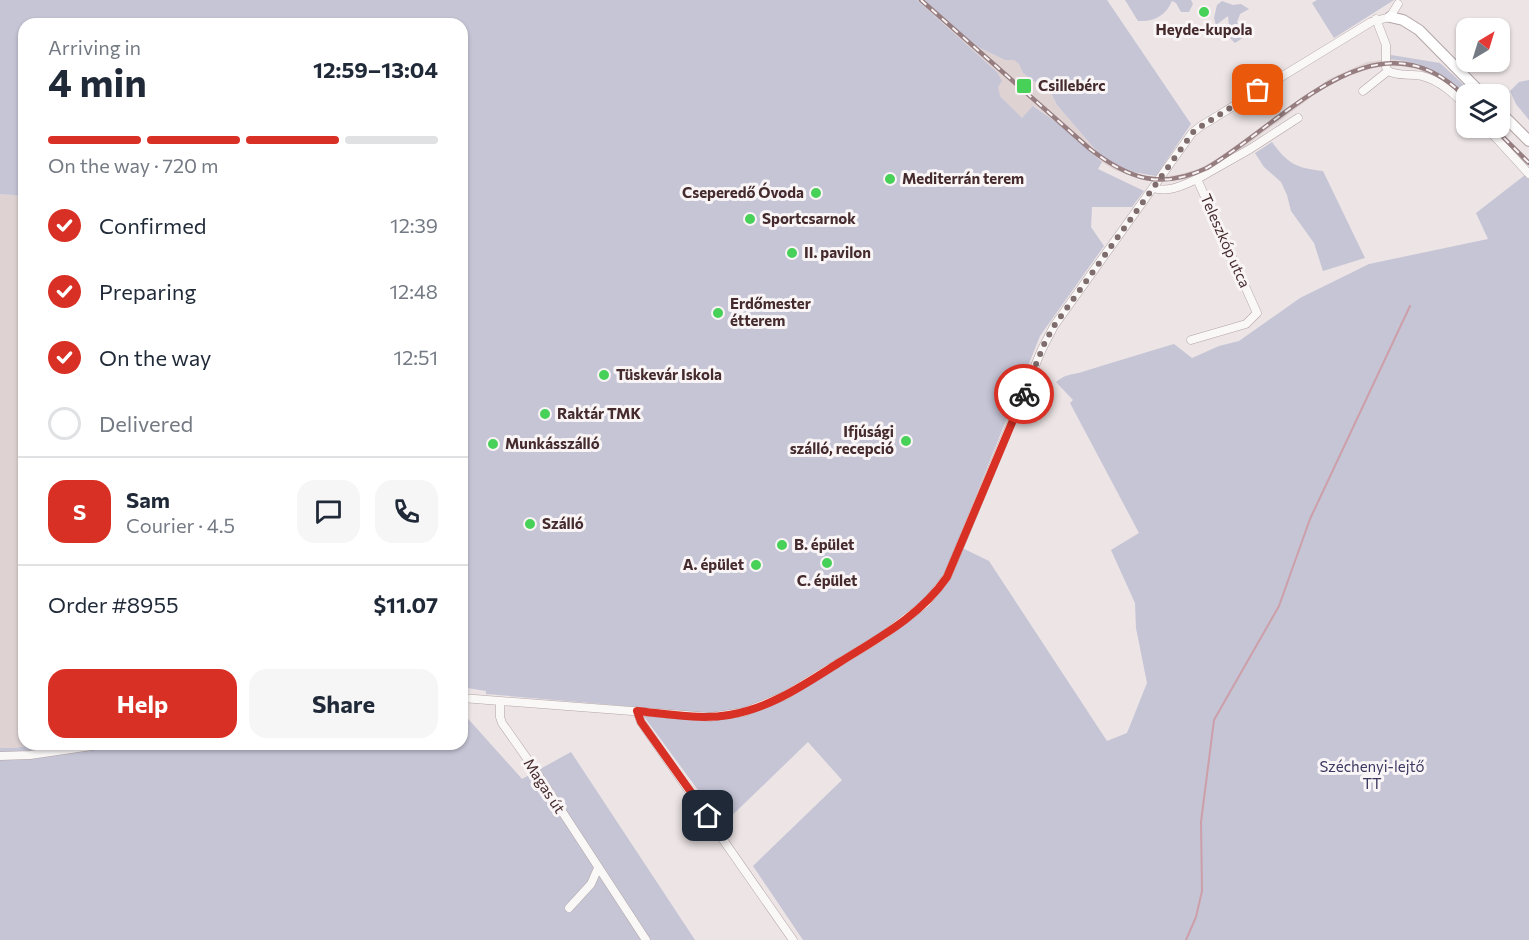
<!DOCTYPE html>
<meta charset="utf-8">
<style>
:root{--surface:#fff;--page:#f6f6f7;--text:#1f2937;--muted:#747a83;--line:#e0e1e3;--accent:#d93025}
body{margin:0;font-family:Commissioner,sans-serif;background:var(--page);color:var(--text);height:100vh;display:flex;flex-direction:column;font-size:22px;white-space:nowrap}
*{box-sizing:border-box;margin:0}
p{font-size:20px;color:var(--muted)}
.icon{flex:none;width:33px;height:33px;fill:none;stroke:currentColor;stroke-width:2;stroke-linecap:round;stroke-linejoin:round}
.map{position:relative;flex:1;overflow:hidden}
.drawer{position:absolute;left:18px;top:18px;width:450px;height:732px;display:flex;flex-direction:column;background:var(--surface);border-radius:18px;box-shadow:0 2px 4px #0004}
.drawer>*{flex:none}
.needle{width:39px;rotate:38deg}
.fabs{position:absolute;left:1456px;top:18px;display:grid;gap:12px}
.fabs a{display:grid;place-items:center;width:54px;height:54px;border-radius:12px;background:var(--surface);box-shadow:0 2px 4px #0004;font-size:30px}
.pin{position:absolute;display:grid;place-items:center;width:51px;height:51px;color:#fff;margin:-26px;border-radius:12px;box-shadow:0 3px 9px #0006}
.courier{position:absolute;display:grid;place-items:center;width:60px;height:60px;margin:-30px;border:4px solid #d93025;border-radius:50%;background:#fff;color:#222;box-shadow:0 2px 8px #0007}
.head em{font-style:normal;font-weight:700}
.head div{display:flex;flex-direction:column-reverse}
.head{display:flex;align-items:center;justify-content:space-between;height:102px;padding:0 30px}
h1{font-size:39px;font-weight:700;line-height:45px}
.bar{display:grid;grid-template-columns:repeat(4,1fr);gap:9px 6px;align-content:center;height:72px;padding:0 30px}
.bar i{height:8px;border-radius:4px;background:var(--line)}
.bar .current{background:var(--accent)}
.bar p{grid-column:span 4}
.line{display:flex;align-items:center;gap:15px;padding:0 30px;border-top:2px solid var(--line)}
.line div{flex:1}
.round{display:grid;place-items:center;flex:none;width:63px;height:63px;border-radius:18px;background:var(--page)}
ol{padding:0 30px;list-style:none}
li{display:flex;align-items:center;gap:18px;height:66px}
li p{margin-inline-start:auto}
li .icon{padding:6px;border-radius:50%;background:var(--accent);color:#fff;stroke-width:4}
li:last-child{color:var(--muted)}
li i{width:33px;height:33px;border:3px solid var(--line);border-radius:50%}
.primary-button{display:flex;gap:12px;margin-top:auto;padding:12px 30px}
.primary-button a{flex:1;height:69px;border-radius:18px;background:var(--accent);color:#fff;font-size:24px;font-weight:700;line-height:69px;text-align:center}
.primary-button a+a{background:var(--page);color:var(--text)}
.map>svg:first-child{display:block}
.built{fill:#ded2d3}
.green{fill:#c5c5d6}
.lines{fill:none;stroke-linecap:round;stroke-linejoin:round}
.stream{stroke:#cc9fa9;stroke-width:2}
.street-casing{stroke:#b3a5a6;stroke-width:9}
.secondary-casing{stroke:#b3a5a6;stroke-width:12}
.street{stroke:#faf7f7;stroke-width:8}
.secondary{stroke:#fff;stroke-width:10}
.rail-casing{stroke:#967d80;stroke-width:4.5}
.rail{stroke:#f9f4f5;stroke-width:2;stroke-dasharray:7;stroke-linecap:butt}
.done{stroke:#7f6c6d;stroke-width:6;stroke-dasharray:0 10.8}
.route{stroke:#d93025;stroke-width:8}
.poi-dot{fill:#48d158;stroke:#f9f4f5;stroke-width:2}
.labels{text-anchor:middle;stroke-width:6;stroke-linejoin:round;paint-order:stroke}
.poi-label{font-size:15px;font-weight:bold;fill:#452b2d;stroke:#f9f4f5;text-anchor:start}
.street-label{font-size:15px;fill:#452b2d;stroke:#f9f4f5}
.park-label{font-size:15px;fill:#3b3861;stroke:#f9f4f5}
</style>
<div class="map">
<svg width="1529" height="940" viewBox="0 0 1529 940">
<rect width="100%" height="100%" fill="#ece4e5"/>
<path class="built" d="M917 0H924L976 46 1005 60H1014L1019 64 1023 73 1033 81 1043 85 1051 93 1057 105 1100 155 1121 168 1142 175 1160 177 1177 175 1199 169 1218 158 1329 79 1367 62 1390 59 1424 66 1452 82 1467 97V103L1445 83 1418 69 1394 65 1366 69 1347 75 1329 84 1228 159 1198 174 1186 179 1168 181 1139 179 1115 170 1102 162 1059 124 1034 106 1022 119 1000 96 997 91 1000 79 997 72Z
M0 194 24 196V744H47L13 748H0Z"/>
<path class="green" d="M0 0H917L997 72 1002 81 998 87 1000 96 1022 118 1033 106 1059 124 1102 162 1098 169 1144 191 1132 207H1092L1091 227 1104 246 1040 336 956 545 989 561 1107 741 1127 733 1147 683 1136 628 1135 603 1111 550 1139 533 1070 403 1073 400 1056 382C1065 374 1072 375 1082 372 1113 362 1144 353 1174 344L1192 358 1219 346 1239 341 1300 298 1369 264 1488 239 1476 213 1529 172V940H803L753 866 842 780 808 742 723 824 637 707 486 694V691L467 688 466 693H462V24H24V196L0 194Z
M924 0H1107L1191 124 1156 176 1127 171 1100 155 1057 105 1051 93 1043 85 1033 81 1023 73 1019 64 1014 60H1005L976 46Z
M1125 0H1191L1193 4 1189 12H1181L1176 3 1172 1C1166 16 1153 22 1138 21Z
M1317 0H1394L1334 38 1312 3Z
M1222 1 1233 5 1241 4 1249 9 1240 14 1237 22 1240 28H1250L1253 31 1235 43 1230 38 1228 16 1216 25 1214 18 1217 5Z
M1391 55 1440 63 1474 94H1467V97C1445 74 1421 62 1390 59Z
M1529 80V120L1516 104 1510 91 1519 82Z
M1272 142C1288 164 1296 168 1323 171L1365 258 1323 271 1314 243 1291 211 1287 195 1281 182 1264 167 1255 153Z
M462 712 522 779 571 752 695 940H0V748H13L47 744H462Z"/>
<g class="lines">
<path class="stream" d="M1186 940 1196 917 1202 891 1201 822 1214 720 1279 606 1310 519 1410 306"/>
<defs>
<path id="street" d="M1376 19 1386 45V67L1388 71C1399 77 1411 73 1422 76 1440 80 1455 95 1467 107
M1363 91 1388 71
M1487 128 1529 174
M1197 179 1250 149 1298 118
M1153 188C1169 193 1183 185 1197 179L1257 313 1246 324 1191 340
M462 698 710 717 744 712 784 696 884 635 926 603 947 577 1042 349 1054 326 1192 133 1201 126 1371 22 1390 17 1398 4
M500 701V717L502 723 533 767 646 940
M637 711 641 722 793 940
M0 756 30 755 105 744
M569 908 591 884 598 868"/>
<path id="secondary" d="M1390 17 1403 20 1419 30 1482 94
M1500 112 1529 141"/>
</defs>
<use href="#street" class="street-casing"/>
<use href="#secondary" class="secondary-casing"/>
<use href="#street" class="street"/>
<use href="#secondary" class="secondary"/>
<defs>
<path id="rail" d="M921 0 1090 149C1129 179 1160 190 1207 168 1284 123 1379 4 1467 99
M1494 128 1529 163"/>
</defs>
<use href="#rail" class="rail-casing"/>
<use href="#rail" class="rail"/>
</g>
<g class="lines">
<path class="done" d="M1024 394 1045 342 1054 326 1194 131 1258 90"/>
<path class="route" d="M708 816 641 722 637 711C667 714 700 720 729 715 771 708 805 684 840 662 880 637 920 616 947 577L1024 394"/>
</g>
<g class="poi-dot">
<circle cx="1204" cy="12" r="6"/>
<rect x="1016" y="78" width="16" height="16" rx="3"/>
<circle cx="890" cy="179" r="6"/>
<circle cx="816" cy="193" r="6"/>
<circle cx="750" cy="219" r="6"/>
<circle cx="792" cy="253" r="6"/>
<circle cx="718" cy="313" r="6"/>
<circle cx="604" cy="375" r="6"/>
<circle cx="545" cy="414" r="6"/>
<circle cx="906" cy="441" r="6"/>
<circle cx="493" cy="444" r="6"/>
<circle cx="530" cy="524" r="6"/>
<circle cx="782" cy="545" r="6"/>
<circle cx="827" cy="563" r="6"/>
<circle cx="756" cy="565" r="6"/>
</g>
<g class="labels">
<g class="poi-label">
<text x="1204" y="35" text-anchor="middle">Heyde-kupola</text>
<text x="1038" y="91">Csillebérc</text>
<text x="902" y="184">Mediterrán terem</text>
<text x="804" y="198" text-anchor="end">Cseperedő Óvoda</text>
<text x="762" y="224">Sportcsarnok</text>
<text x="804" y="258">II. pavilon</text>
<text x="730" y="309">Erdőmester<tspan x="730" dy="17">étterem</tspan></text>
<text x="616" y="380">Tüskevár Iskola</text>
<text x="557" y="419">Raktár TMK</text>
<text x="894" y="437" text-anchor="end">Ifjúsági<tspan x="894" dy="17">szálló, recepció</tspan></text>
<text x="505" y="449">Munkásszálló</text>
<text x="542" y="529">Szálló</text>
<text x="794" y="550">B. épület</text>
<text x="744" y="570" text-anchor="end">A. épület</text>
<text x="827" y="586" text-anchor="middle">C. épület</text>
</g>
<g class="street-label">
<text transform="translate(1225 241) rotate(66)" y="5">Teleszkóp utca</text>
<text transform="translate(544 786) rotate(57)" y="5">Magas út</text>
</g>
<g class="park-label">
<text x="1372" y="772">Széchenyi-lejtő<tspan x="1372" dy="17">TT</tspan></text>
</g>
</g>
</svg>
<div class="fabs">
<a><svg class="needle" viewBox="-14 -14 28 28"><path d="M0-13l5 13h-10z" fill="#e53935"/><path d="M0 13l5-13h-10z" fill="#747a83"/></svg></a>
<a><svg class="icon" aria-label="layers" viewBox="0 0 24 24"><path d="M12 4l9 5-9 5-9-5zM3 14l9 5 9-5"/></svg></a>
</div>
<div class="pin" style="left:1258px;top:90px;background:#ea580c"><svg class="icon" aria-label="bag" viewBox="0 0 24 24"><path d="M5 8h14l-1 12H6zM9 8a3 3 0 0 1 6 0"/></svg></div>
<div class="pin" style="left:708px;top:816px;background:#1f2937"><svg class="icon" aria-label="home" viewBox="0 0 24 24"><path d="M3 11l9-7 9 7M6 9v11h12V9"/></svg></div>
<div class="courier" style="left:1024px;top:394px"><svg class="icon" aria-label="bike" viewBox="0 0 24 24"><circle cx="6" cy="16" r="4"/><circle cx="18" cy="16" r="4"/><path d="M6 16l4-8h5l3 8M10 8l3 8H6M13 5h3"/></svg></div>
<section class="drawer">
<div class="head"><div><h1>4 min</h1><p>Arriving in</p></div><em>12:59–13:04</em></div>
<div class="bar"><i class="current"></i><i class="current"></i><i class="current"></i><i></i><p>On the way · 720 m</p></div>
<ol>
<li><svg class="icon" aria-label="check" viewBox="0 0 24 24"><path d="M5 12l5 5 9-10"/></svg>Confirmed<p>12:39</p></li>
<li><svg class="icon" aria-label="check" viewBox="0 0 24 24"><path d="M5 12l5 5 9-10"/></svg>Preparing<p>12:48</p></li>
<li><svg class="icon" aria-label="check" viewBox="0 0 24 24"><path d="M5 12l5 5 9-10"/></svg>On the way<p>12:51</p></li>
<li><i></i>Delivered</li>
</ol>
<div class="line" style="height:108px"><b class="round" style="background:var(--accent);color:#fff">S</b><div><b>Sam</b><p>Courier · 4.5</p></div><a class="round"><svg class="icon" aria-label="chat" viewBox="0 0 24 24"><path d="M4 5h16v11H9l-5 4z"/></svg></a><a class="round"><svg class="icon" aria-label="phone" viewBox="0 0 24 24"><path d="M5 4h4l2 5-3 2q2 4 5 5l2-3 5 2v4C11 20 4 13 5 4z"/></svg></a></div>
<div class="line" style="height:78px"><div>Order #8955</div><b>$11.07</b></div>
<div class="primary-button"><a>Help</a><a>Share</a></div>
</section>
</div>
